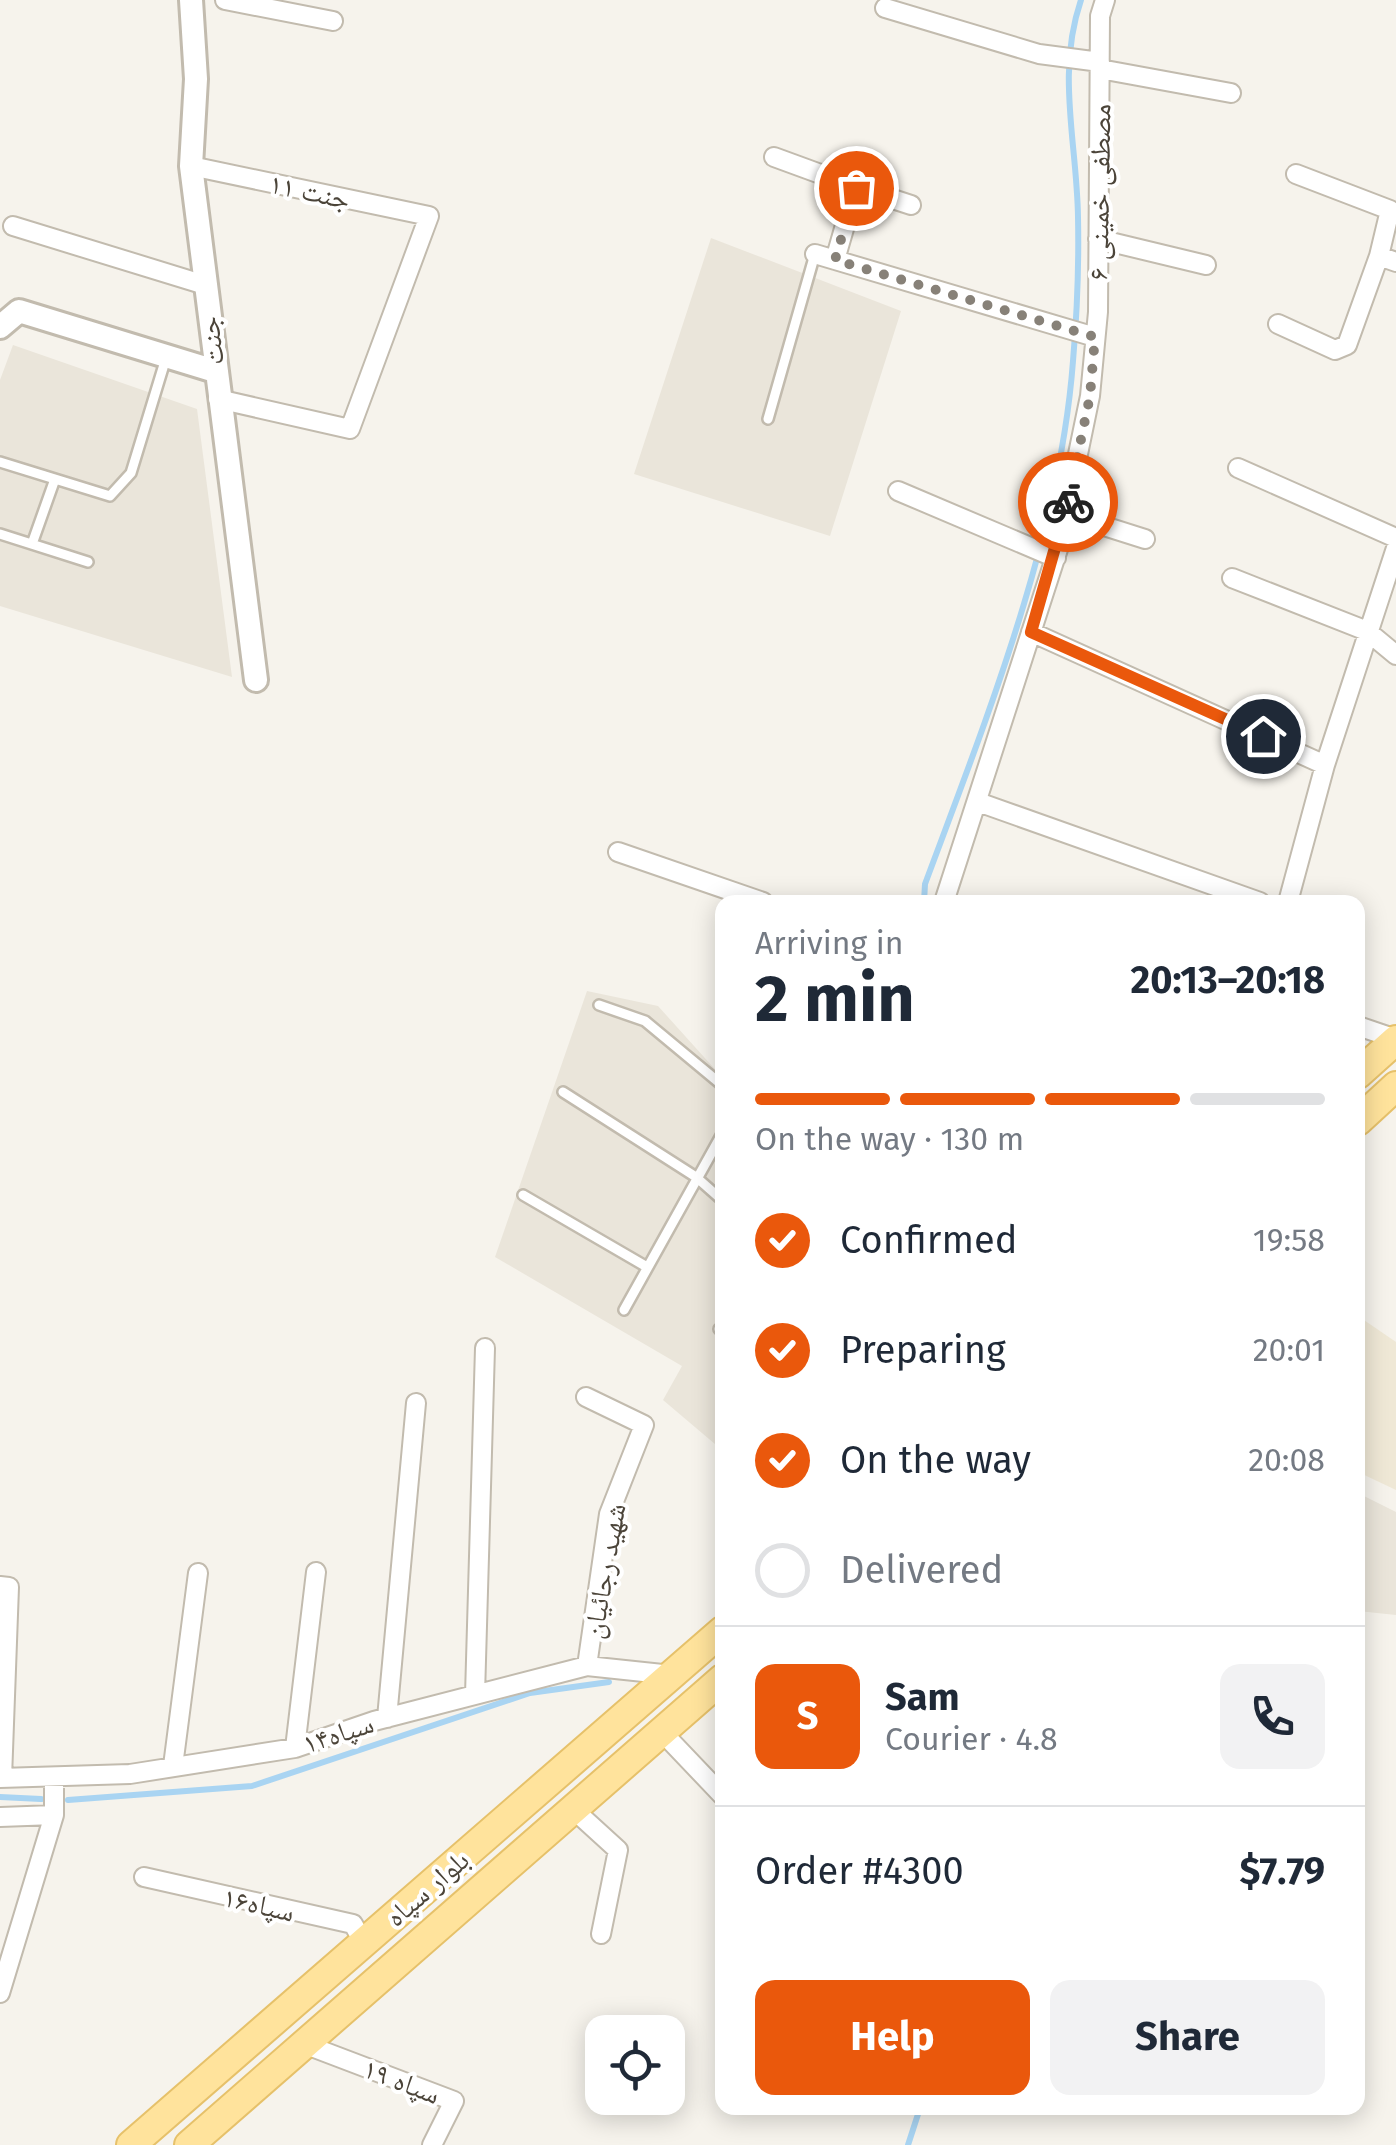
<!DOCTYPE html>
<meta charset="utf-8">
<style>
:root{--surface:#fff;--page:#f2f2f3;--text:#1f2937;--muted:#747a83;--line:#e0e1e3;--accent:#ea580c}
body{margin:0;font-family:"Fira Sans","Noto Naskh Arabic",sans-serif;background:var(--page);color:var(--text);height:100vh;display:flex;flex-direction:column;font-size:38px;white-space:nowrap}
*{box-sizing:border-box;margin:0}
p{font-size:32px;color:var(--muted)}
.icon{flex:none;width:55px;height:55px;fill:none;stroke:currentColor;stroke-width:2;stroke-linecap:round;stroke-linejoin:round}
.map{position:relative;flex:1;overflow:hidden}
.drawer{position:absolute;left:715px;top:895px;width:650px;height:1220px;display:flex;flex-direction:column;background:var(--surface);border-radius:20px;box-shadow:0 5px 25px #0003}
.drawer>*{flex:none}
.tools{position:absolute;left:585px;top:2015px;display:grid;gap:20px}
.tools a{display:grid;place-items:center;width:100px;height:100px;border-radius:20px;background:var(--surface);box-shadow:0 5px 25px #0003;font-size:50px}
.pin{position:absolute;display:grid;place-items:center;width:85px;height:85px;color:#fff;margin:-42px;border:5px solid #fff;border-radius:50%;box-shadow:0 2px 10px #0007}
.courier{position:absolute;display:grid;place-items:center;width:100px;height:100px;margin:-50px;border:8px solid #ea580c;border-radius:50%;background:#fff;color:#222;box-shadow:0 2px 12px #0007}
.summary em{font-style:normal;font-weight:700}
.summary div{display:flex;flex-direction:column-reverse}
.summary{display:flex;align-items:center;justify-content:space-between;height:170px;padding:0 40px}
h1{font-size:65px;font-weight:700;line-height:75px}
.bar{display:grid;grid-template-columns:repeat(4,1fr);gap:15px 10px;align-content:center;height:120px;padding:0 40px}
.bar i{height:12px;border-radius:8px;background:var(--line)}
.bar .active{background:var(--accent)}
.bar p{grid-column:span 4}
.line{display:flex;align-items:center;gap:25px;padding:0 40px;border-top:2px solid var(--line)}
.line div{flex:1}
.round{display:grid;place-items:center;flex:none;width:105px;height:105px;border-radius:20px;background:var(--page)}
ol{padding:0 40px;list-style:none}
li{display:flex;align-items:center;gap:30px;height:110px}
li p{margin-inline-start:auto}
li .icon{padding:10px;border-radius:50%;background:var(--accent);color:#fff;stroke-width:4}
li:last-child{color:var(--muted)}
li i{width:55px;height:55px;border:5px solid var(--line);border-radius:50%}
.button{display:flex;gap:20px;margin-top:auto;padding:20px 40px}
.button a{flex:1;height:115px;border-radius:20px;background:var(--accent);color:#fff;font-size:40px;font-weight:700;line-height:115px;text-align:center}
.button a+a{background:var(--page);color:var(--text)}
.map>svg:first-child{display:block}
.residential{fill:#eae5da}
.education{fill:#efe8d6}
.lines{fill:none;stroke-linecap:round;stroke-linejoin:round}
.stream{stroke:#a9d4f2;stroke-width:6}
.service-casing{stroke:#c2bbae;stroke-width:14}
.minor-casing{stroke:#c2bbae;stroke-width:22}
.tertiary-casing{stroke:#c2bbae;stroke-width:28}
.primary-casing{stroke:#e6c16a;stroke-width:32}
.service{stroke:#fff;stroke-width:9}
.minor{stroke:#fff;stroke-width:18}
.tertiary{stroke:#fff;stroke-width:22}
.primary{stroke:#ffe39c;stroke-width:28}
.done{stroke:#878178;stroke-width:10;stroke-dasharray:0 18}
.route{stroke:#ea580c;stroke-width:12}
.labels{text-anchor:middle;stroke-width:8;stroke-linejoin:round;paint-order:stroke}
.street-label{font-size:28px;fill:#4b4439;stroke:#fff}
</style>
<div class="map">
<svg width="1396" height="2145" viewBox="0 0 1396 2145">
<rect width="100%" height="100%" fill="#f6f3ec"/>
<path class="residential" d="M711 238 901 311 830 536 634 474Z
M13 345 197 409 232 677 0 606V380Z
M587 991 658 1006 722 1077V1450L663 1400 682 1366 495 1257Z
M1358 1493 1396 1512V1615L1358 1611Z"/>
<path class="education" d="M1358 1316 1396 1342V1490L1358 1472Z"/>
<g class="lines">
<path class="stream" d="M924 902 925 884C986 720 1060 536 1073 361 1077 314 1079 265 1078 217 1077 143 1056 73 1081 0
M0 1797 41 1799
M68 1800 252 1786 530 1693 609 1682
M908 2145 920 2108"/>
<defs>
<path id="service" d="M768 419 815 254
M0 462 110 496 131 473 166 358
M0 534 88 562
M32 544 55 479
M599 1005 645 1021 722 1085
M563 1092 696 1177 722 1200
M523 1195 647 1267
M624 1310 722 1134
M719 1329 722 1332"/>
<path id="minor" d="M225 0 333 21
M885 8 1039 54 1100 62
M1100 69 1231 93
M774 157 856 187
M191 166 429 216 350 429 218 399
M1296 174 1390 210 1379 256
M13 226 205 285
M1098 239 1206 265
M815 254 1095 337
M835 260 856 187 911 205
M1278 324 1335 350 1347 345 1379 256 1396 262
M1238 468 1396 538
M898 491 1056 558
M1066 514 1145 539
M1232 578 1367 631 1396 655
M1031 632 1325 765
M978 802 1260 902
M618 852 763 902
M944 902 1059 546 1090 396 1098 312 1100 16 1105 0
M1288 902 1325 765 1396 548
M1358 1026 1396 1039
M586 1397 644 1425 609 1514 587 1666
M0 1586 9 1587 2 1778
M475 1695 485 1348
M387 1718 416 1403
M662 1732 722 1795
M295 1748 316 1572
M173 1766 198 1573
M0 1778 130 1774 295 1748 374 1721 587 1666 672 1675
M573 1809 618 1850 601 1934
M54 1815V1778
M0 1817 54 1815 0 1993
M144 1877 353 1924 364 1943
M304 2044 454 2101 432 2145"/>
<path id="tertiary" d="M191 0 196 79 191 166 256 680
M0 327 19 311 215 371"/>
<path id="primary" d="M1358 1074 1396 1040
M1358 1121 1396 1086
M131 2145 722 1631
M189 2145 722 1679"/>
</defs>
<use href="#service" class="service-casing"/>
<use href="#minor" class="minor-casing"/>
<use href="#tertiary" class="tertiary-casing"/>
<use href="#primary" class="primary-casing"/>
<use href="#service" class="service"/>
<use href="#minor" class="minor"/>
<use href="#tertiary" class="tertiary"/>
<use href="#primary" class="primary"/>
</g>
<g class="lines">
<path class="done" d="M856 188 835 260 1095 337 1090 396 1068 502"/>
<path class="route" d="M1068 502 1031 632 1263 736"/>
</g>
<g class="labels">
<g class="street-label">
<text transform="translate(310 191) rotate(12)" y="10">جنت ۱۱</text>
<text transform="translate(1099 192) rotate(-89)" y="10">مصطفی خمینی ۶</text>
<text transform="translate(211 341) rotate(-97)" y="10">جنت</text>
<text transform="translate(604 1571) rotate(-80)" y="10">شهید رجائیان</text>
<text transform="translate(338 1733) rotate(-18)" y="10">سپاه۱۴</text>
<text transform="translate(427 1888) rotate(-41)" y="10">بلوار سپاه</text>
<text transform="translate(259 1904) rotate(13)" y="10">سپاه۱۶</text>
<text transform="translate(402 2081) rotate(21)" y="10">سپاه ۱۹</text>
</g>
</g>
</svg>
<div class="tools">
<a><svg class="icon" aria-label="locate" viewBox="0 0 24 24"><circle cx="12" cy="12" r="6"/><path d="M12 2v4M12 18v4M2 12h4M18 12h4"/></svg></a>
</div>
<div class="pin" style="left:856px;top:188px;background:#ea580c"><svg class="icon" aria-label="bag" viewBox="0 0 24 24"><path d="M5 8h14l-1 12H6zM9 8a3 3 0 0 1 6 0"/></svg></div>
<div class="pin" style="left:1263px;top:736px;background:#1f2937"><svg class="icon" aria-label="home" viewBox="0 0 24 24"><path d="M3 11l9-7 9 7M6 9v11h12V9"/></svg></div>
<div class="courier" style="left:1068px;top:502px"><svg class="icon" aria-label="bike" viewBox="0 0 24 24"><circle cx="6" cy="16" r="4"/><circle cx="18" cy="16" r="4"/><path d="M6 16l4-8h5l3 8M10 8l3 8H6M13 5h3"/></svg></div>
<section class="drawer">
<div class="summary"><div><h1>2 min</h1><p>Arriving in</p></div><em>20:13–20:18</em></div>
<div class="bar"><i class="active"></i><i class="active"></i><i class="active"></i><i></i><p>On the way · 130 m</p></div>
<ol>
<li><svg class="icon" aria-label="check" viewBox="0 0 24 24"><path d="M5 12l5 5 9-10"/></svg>Confirmed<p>19:58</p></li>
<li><svg class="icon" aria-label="check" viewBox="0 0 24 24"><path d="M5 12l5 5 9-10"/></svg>Preparing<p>20:01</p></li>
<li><svg class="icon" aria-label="check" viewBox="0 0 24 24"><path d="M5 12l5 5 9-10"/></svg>On the way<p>20:08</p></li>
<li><i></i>Delivered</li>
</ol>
<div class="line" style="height:180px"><b class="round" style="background:var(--accent);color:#fff">S</b><div><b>Sam</b><p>Courier · 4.8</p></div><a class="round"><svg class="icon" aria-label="phone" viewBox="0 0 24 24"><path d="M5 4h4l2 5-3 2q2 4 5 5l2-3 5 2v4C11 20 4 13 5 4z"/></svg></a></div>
<div class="line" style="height:130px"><div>Order #4300</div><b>$7.79</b></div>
<div class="button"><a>Help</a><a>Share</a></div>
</section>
</div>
